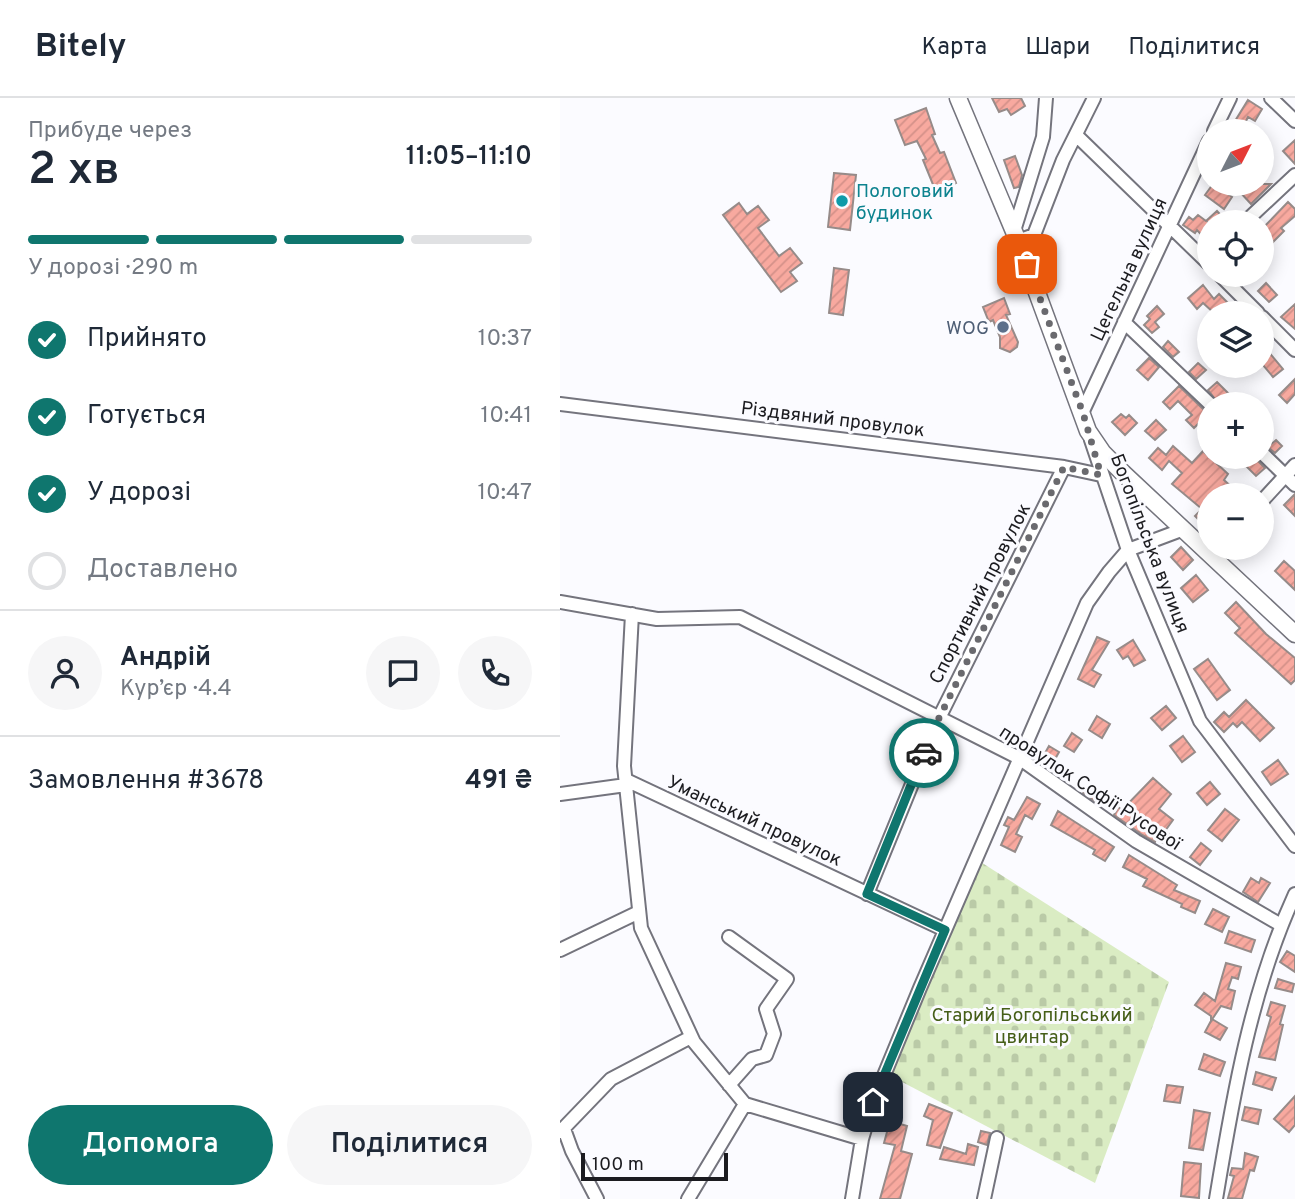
<!DOCTYPE html>
<html lang="uk">
<meta charset="utf-8">
<style>
:root{--surface:#fff;--page:#f6f6f7;--text:#1f2937;--muted:#747a83;--line:#e0e1e3;--accent:#0f766e}
body{margin:0;font-family:Overpass,sans-serif;background:var(--page);color:var(--text);height:100vh;display:flex;flex-direction:column;font-size:26px;white-space:nowrap}
*{box-sizing:border-box;margin:0}
p{font-size:23px;color:var(--muted)}
.icon{flex:none;width:38px;height:38px;fill:none;stroke:currentColor;stroke-width:2;stroke-linecap:round;stroke-linejoin:round}
.map{position:relative;flex:1;overflow:hidden}
.drawer{display:flex;flex-direction:column;background:var(--surface);width:560px}
.drawer>*{flex:none}
.needle{width:46px;rotate:48deg}
.tools{position:absolute;left:637px;top:21px;display:grid;gap:14px}
.tools a{display:grid;place-items:center;width:77px;height:77px;border-radius:50%;background:var(--surface);box-shadow:0 4px 18px #0003;font-size:35px}
.scale{position:absolute;left:21px;bottom:18px;width:147px;box-sizing:border-box;padding-left:7px;border:4px solid #1c1c20;border-top:0;font-size:19px;line-height:24px;white-space:nowrap;color:#1c1c20;-webkit-text-stroke:5px #fbfbff;paint-order:stroke}
.pin{position:absolute;display:grid;place-items:center;width:60px;height:60px;color:#fff;margin:-30px;border-radius:14px;box-shadow:0 4px 10px #0006}
.courier{position:absolute;display:grid;place-items:center;width:70px;height:70px;margin:-35px;border:5px solid #0f766e;border-radius:50%;background:#fff;color:#222;box-shadow:0 2px 9px #0007}
.headline em{font-style:normal;font-weight:600}
.headline div{display:flex;flex-direction:column-reverse}
.headline{display:flex;align-items:center;justify-content:space-between;height:119px;padding:0 28px}
h1{font-size:46px;font-weight:600;line-height:52px}
.bar{display:grid;grid-template-columns:repeat(4,1fr);gap:10px 7px;align-content:center;height:84px;padding:0 28px}
.bar i{height:9px;border-radius:5px;background:var(--line)}
.bar .active{background:var(--accent)}
.bar p{grid-column:span 4}
.line{display:flex;align-items:center;gap:18px;padding:0 28px;border-top:2px solid var(--line)}
.line div{flex:1}
.round{display:grid;place-items:center;flex:none;width:74px;height:74px;border-radius:37px;background:var(--page)}
ol{padding:0 28px;list-style:none}
li{display:flex;align-items:center;gap:21px;height:77px}
li p{margin-inline-start:auto}
li .icon{padding:7px;border-radius:50%;background:var(--accent);color:#fff;stroke-width:4}
li:last-child{color:var(--muted)}
li i{width:38px;height:38px;border:4px solid var(--line);border-radius:50%}
.cta{display:flex;gap:14px;margin-top:auto;padding:14px 28px}
.cta a{flex:1;height:80px;border-radius:42px;background:var(--accent);color:#fff;font-size:28px;font-weight:600;line-height:80px;text-align:center}
.cta a+a{background:var(--page);color:var(--text)}
header{display:flex;align-items:center;gap:42px;box-sizing:border-box;height:98px;padding:0 35px;background:var(--surface);border-bottom:2px solid var(--line)}
header strong{font-size:33px}
nav{display:flex;gap:38px;margin-inline-start:auto;font-size:24px}
main{display:flex;flex:1;min-height:0}
.map>svg:first-child{display:block}
.cemetery{fill:url(#cemetery-stones)}
.building{fill:url(#building-hatch);stroke:#968b89;stroke-width:2}
.lines{fill:none;stroke-linecap:round;stroke-linejoin:round}
.minor-casing{stroke:#74747d;stroke-width:16}
.major-casing{stroke:#74747d;stroke-width:19}
.minor{stroke:#fff;stroke-width:12}
.major{stroke:#fff;stroke-width:16}
.done{stroke:#6a6a6e;stroke-width:7;stroke-dasharray:0 12.6}
.route{stroke:#0f766e;stroke-width:9}
.culture-dot{fill:#0f9aa8;stroke:#fbfbff;stroke-width:2.5}
.service-dot{fill:#5c6f8a;stroke:#fbfbff;stroke-width:2.5}
.labels{text-anchor:middle;stroke-width:6;stroke-linejoin:round;paint-order:stroke}
.culture-label{font-size:19px;fill:#0d838f;stroke:#fbfbff;text-anchor:start}
.street-label{font-size:19px;fill:#1c1c20;stroke:#fbfbff}
.service-label{font-size:19px;fill:#4e5e75;stroke:#fbfbff;text-anchor:end}
.park-label{font-size:19px;fill:#455e18;stroke:#fbfbff}
</style>
<header>
<strong>Bitely</strong>
<nav><a>Карта</a><a>Шари</a><a>Поділитися</a></nav>
</header>
<main>
<section class="drawer">
<div class="headline"><div><h1>2 хв</h1><p>Прибуде через</p></div><em>11:05–11:10</em></div>
<div class="bar"><i class="active"></i><i class="active"></i><i class="active"></i><i></i><p>У дорозі · 290 m</p></div>
<ol>
<li><svg class="icon" aria-label="check" viewBox="0 0 24 24"><path d="M5 12l5 5 9-10"/></svg>Прийнято<p>10:37</p></li>
<li><svg class="icon" aria-label="check" viewBox="0 0 24 24"><path d="M5 12l5 5 9-10"/></svg>Готується<p>10:41</p></li>
<li><svg class="icon" aria-label="check" viewBox="0 0 24 24"><path d="M5 12l5 5 9-10"/></svg>У дорозі<p>10:47</p></li>
<li><i></i>Доставлено</li>
</ol>
<div class="line" style="height:126px"><a class="round"><svg class="icon" aria-label="person" viewBox="0 0 24 24"><circle cx="12" cy="8" r="4"/><path d="M4 21q1-7 8-7t8 7"/></svg></a><div><b>Андрій</b><p>Кур’єр · 4.4</p></div><a class="round"><svg class="icon" aria-label="chat" viewBox="0 0 24 24"><path d="M4 5h16v11H9l-5 4z"/></svg></a><a class="round"><svg class="icon" aria-label="phone" viewBox="0 0 24 24"><path d="M5 4h4l2 5-3 2q2 4 5 5l2-3 5 2v4C11 20 4 13 5 4z"/></svg></a></div>
<div class="line" style="height:91px"><div>Замовлення #3678</div><b>491 ₴</b></div>
<div class="cta"><a>Допомога</a><a>Поділитися</a></div>
</section>
<div class="map">
<svg width="735" height="1101" viewBox="0 0 735 1101">
<defs>
<pattern id="cemetery-stones" width="16" height="16" patternUnits="userSpaceOnUse" patternTransform="scale(1.75)"><rect width="16" height="16" fill="#daecc3"/><path d="M2 7V4a2 2 0 0 1 4 0v3zM10 15v-3a2 2 0 0 1 4 0v3z" fill="#bacaa7"/></pattern>
<pattern id="building-hatch" width="6" height="6" patternUnits="userSpaceOnUse" patternTransform="scale(1.75)"><rect width="6" height="6" fill="#f8a99f"/><path d="M-1 1l2-2M0 6l6-6M5 7l2-2" fill="none" stroke="#d49189"/></pattern>
</defs>
<rect width="100%" height="100%" fill="#fbfbff"/>
<path class="cemetery" d="M416 761 609 884 535 1085 325 975Z"/>
<path class="building" d="M432 0H461L465 8 451 17 447 11 439 14Z
M688 2 702 11 695 23 688 19 681 33 672 28Z
M366 10 375 36 372 37 380 55 384 54 396 85 376 94 363 62 366 61 357 43 345 47 335 22Z
M735 42V66L723 53Z
M455 58 462 77 459 89 454 90 444 62Z
M274 75 296 77 290 132 268 129Z
M653 86H664L660 90 672 99 664 111 645 97Z
M686 86H711L691 106 679 93Z
M728 104 735 111V118L721 130 724 133 712 145 702 135V131Z
M179 105 187 116 198 108 209 122 198 130 219 158 230 150 242 165 230 174 237 183 221 194 163 117Z
M657 113 667 124H648L649 145 637 132 635 135 623 127 629 119 633 122 638 117 646 123Z
M274 170 289 172 283 217 269 215Z
M706 185 717 197 709 204 698 193Z
M643 187 654 201 659 196 670 207 662 215H654L643 205 637 211 628 200Z
M444 200 450 216 446 217 458 244 457 249 450 254 440 250V239L433 222 429 224 423 209Z
M735 206V231L721 219Z
M597 208 604 216 595 224 599 229 592 235 584 227 590 221 587 218Z
M608 243 619 254 613 259 603 249Z
M702 246 723 271 713 279 702 266Z
M589 260 599 269 588 282 577 272Z
M638 265 646 272 636 281 629 274Z
M735 281V296L727 305 719 297Z
M657 284 679 306H659L648 292Z
M619 288 644 312 649 315V329L642 322 634 330 626 322 632 317 618 303 610 311 603 304Z
M561 316 566 320 569 317 577 325 565 337 552 324Z
M596 322 606 332 595 342 585 333Z
M716 342 722 348 715 355 708 349Z
M613 348 632 365 643 353 668 376 664 382 674 391 669 397H649V432L635 418 642 411 612 386 622 375 609 363 602 372 589 360 598 350 606 357Z
M691 359H694L705 370 696 378 684 366Z
M735 396V418L724 407Z
M621 449 633 462 623 472 611 459Z
M724 463 735 473V492L715 473Z
M636 477 648 492 633 504 621 490Z
M676 504 706 536 735 560V582L731 586 675 535 680 530 665 515Z
M537 539 549 544 532 572 541 577 534 589 518 581Z
M573 542 585 562 574 568 568 558 563 561 557 552Z
M648 561 670 592 657 602 634 571Z
M686 602 714 630 700 643 682 624 677 629 673 625 664 634 654 624 664 614 669 619Z
M606 608 616 620 602 632 591 620Z
M537 618 550 626 542 640 529 632Z
M512 635 522 642 514 654 504 648Z
M623 638 635 654 622 664 610 648Z
M489 648 499 654 494 663 484 657Z
M718 662 728 676 711 687 702 674Z
M593 680 611 696 599 711 613 722 605 733 609 736 603 745 596 741 595 744 581 736 554 717 558 709 562 712Z
M650 684 660 696 647 707 637 695Z
M530 685 543 695 536 704 523 695Z
M467 699 480 706 472 721 465 717 456 736 462 739 455 754 441 747 449 729 444 727 448 719 454 722Z
M665 711 679 722 662 743 648 732Z
M498 713 554 749 545 763 533 756 535 752 491 727Z
M641 745 651 753 640 767 630 759Z
M569 757 617 787 614 792 640 803 635 815 621 809 622 806 583 788 587 781 563 769Z
M691 780 699 785 701 780 710 785 698 804 683 794Z
M653 811 669 819 662 834 645 826Z
M669 833 695 842 691 854 665 845Z
M727 853 735 858V874L720 864Z
M666 865 681 869 678 881 672 879 668 891 675 893 671 911 661 908 651 923V918L635 907 644 895 655 903Z
M718 881 734 886 732 894 715 890Z
M711 904 725 908 720 926 723 927 715 962 699 959 711 919 707 917Z
M652 921 667 930 660 942 645 934Z
M644 956 665 964 660 978 639 971Z
M696 974 716 980 712 992 693 986Z
M607 987 623 989 620 1005 604 1003Z
M735 998V1027L729 1034 714 1021Z
M369 1006 392 1015 380 1050 367 1047 373 1022 364 1018Z
M685 1009 701 1012 698 1026 682 1022Z
M634 1012 650 1015 643 1052 629 1050Z
M330 1023 347 1028 341 1053 352 1056 340 1101H320L335 1047 324 1045Z
M421 1033 430 1035 427 1047 418 1044Z
M408 1046 418 1049 414 1067 380 1061 384 1049 406 1056Z
M685 1055 698 1059 694 1073 690 1072 682 1101 668 1100 674 1078 670 1077 672 1070 683 1071Z
M624 1064 641 1066 639 1100 621 1098Z"/>
<g class="lines">
<defs>
<path id="minor" d="M711 0 735 23
M654 33 670 0
M516 37 649 166
M685 124 735 77
M454 133 483 39 486 0
M458 143 474 137 503 62 534 0
M660 177 698 215
M702 219 735 252
M564 224 650 306
M0 306 504 369 541 377
M522 315 649 43
M531 342 568 452 640 623 735 748
M702 355 735 387
M702 403 735 367
M0 504 97 521 180 519 459 660 576 743 721 827
M72 516 64 668 81 830 134 944 185 1006 302 1041
M66 682 385 832
M0 696 66 687
M307 796 379 620 504 369
M169 839 227 881 206 911 214 936 206 957 192 961 169 987
M0 852 79 814
M4 1031 12 1053 37 1101
M0 1034 51 981 131 939
M128 1101 185 1006
M292 1101 302 1041 313 1004 360 890 527 505 549 474 568 452 624 431
M424 1101 437 1040
M656 1101C673 998 691 892 735 796"/>
<path id="major" d="M398 0 458 143 528 333 543 355 563 375 735 536"/>
</defs>
<use href="#minor" class="minor-casing"/>
<use href="#major" class="major-casing"/>
<use href="#minor" class="minor"/>
<use href="#major" class="major"/>
</g>
<g class="lines">
<path class="done" d="M364 655 379 620 504 369 541 377 523 315 467 166"/>
<path class="route" d="M313 1004 385 832 307 796 364 655"/>
</g>
<circle class="culture-dot" cx="282" cy="103" r="7"/>
<circle class="service-dot" cx="443" cy="229" r="7"/>
<g class="labels">
<g class="culture-label">
<text x="296" y="99">Пологовий<tspan x="296" dy="22">будинок</tspan></text>
</g>
<g class="street-label">
<text transform="translate(568 171) rotate(-65)" y="7">Цегельна вулиця</text>
<text transform="translate(273 320) rotate(7)" y="7">Різдвяний провулок</text>
<text transform="translate(591 445) rotate(69)" y="7">Богопільська вулиця</text>
<text transform="translate(419 495) rotate(-63)" y="7">Спортивний провулок</text>
<text transform="translate(531 689) rotate(33)" y="7">провулок Софії Русової</text>
<text transform="translate(195 722) rotate(25)" y="7">Уманський провулок</text>
</g>
<g class="service-label">
<text x="429" y="236">WOG</text>
</g>
<g class="park-label">
<text x="472" y="923">Старий Богопільський<tspan x="472" dy="22">цвинтар</tspan></text>
</g>
</g>
</svg>
<div class="tools">
<a><svg class="needle" viewBox="-14 -14 28 28"><path d="M0-13l5 13h-10z" fill="#e53935"/><path d="M0 13l5-13h-10z" fill="#747a83"/></svg></a>
<a><svg class="icon" aria-label="locate" viewBox="0 0 24 24"><circle cx="12" cy="12" r="6"/><path d="M12 2v4M12 18v4M2 12h4M18 12h4"/></svg></a>
<a><svg class="icon" aria-label="layers" viewBox="0 0 24 24"><path d="M12 4l9 5-9 5-9-5zM3 14l9 5 9-5"/></svg></a>
<a>+</a>
<a>−</a>
</div>
<div class="scale">100 m</div>
<div class="pin" style="left:467px;top:166px;background:#ea580c"><svg class="icon" aria-label="bag" viewBox="0 0 24 24"><path d="M5 8h14l-1 12H6zM9 8a3 3 0 0 1 6 0"/></svg></div>
<div class="pin" style="left:313px;top:1004px;background:#1f2937"><svg class="icon" aria-label="home" viewBox="0 0 24 24"><path d="M3 11l9-7 9 7M6 9v11h12V9"/></svg></div>
<div class="courier" style="left:364px;top:655px"><svg class="icon" aria-label="car" viewBox="0 0 24 24"><path d="M5 17H2v-5l4-1 3-4h7l3 4 3 1v5h-3M9 17h6M6 11h13"/><circle cx="7" cy="17" r="2"/><circle cx="17" cy="17" r="2"/></svg></div>
</div>
</main>
